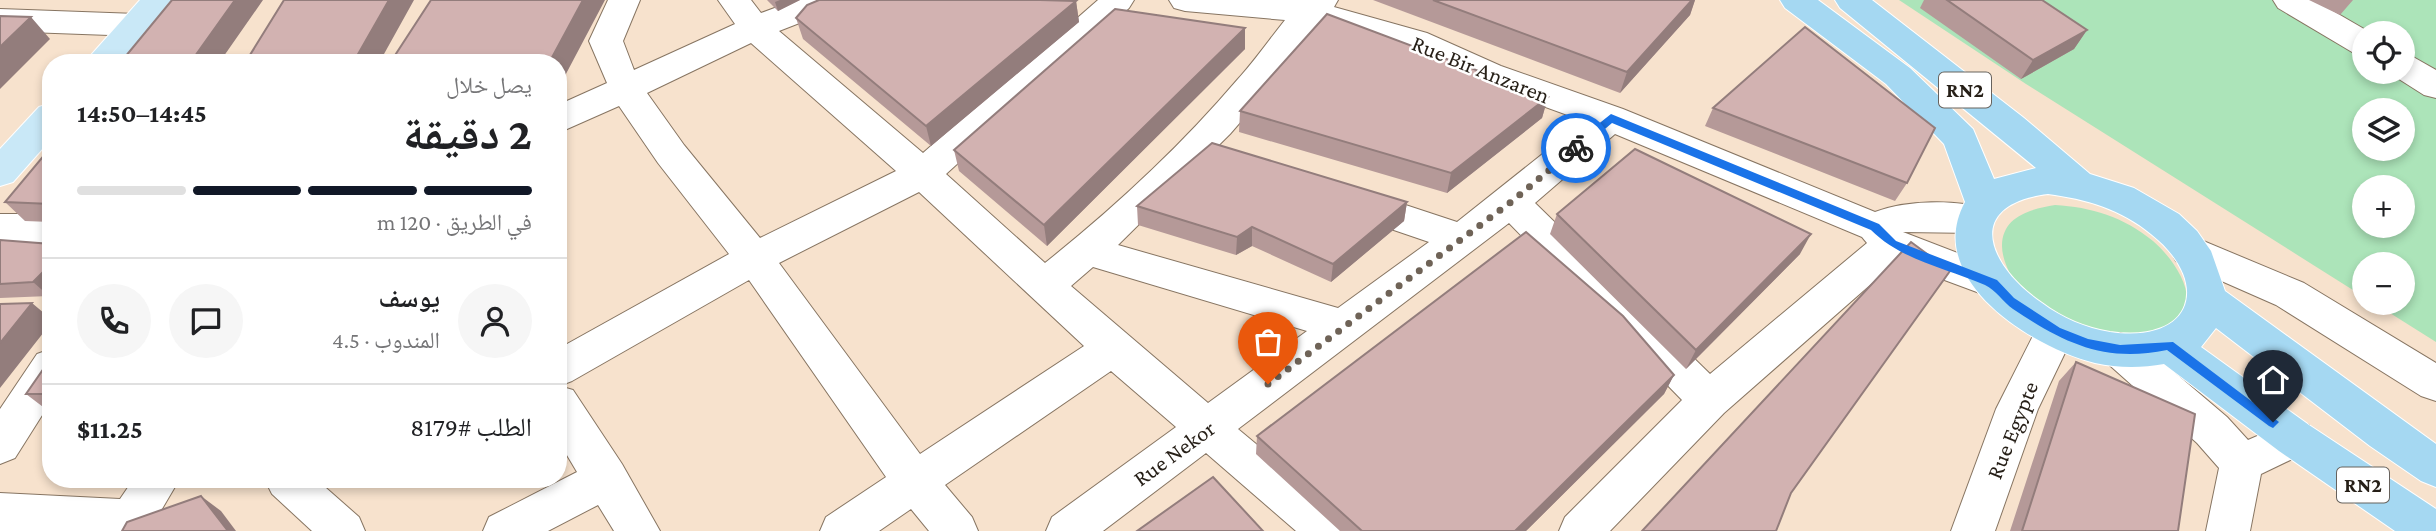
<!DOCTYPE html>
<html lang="ar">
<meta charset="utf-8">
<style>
:root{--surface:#fff;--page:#f6f6f6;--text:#202124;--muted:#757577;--line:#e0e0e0;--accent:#111827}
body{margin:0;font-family:"Crimson Pro","Noto Naskh Arabic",serif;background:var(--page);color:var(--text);direction:rtl;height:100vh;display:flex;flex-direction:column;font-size:26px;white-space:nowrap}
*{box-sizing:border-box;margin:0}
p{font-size:23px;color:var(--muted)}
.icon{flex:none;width:38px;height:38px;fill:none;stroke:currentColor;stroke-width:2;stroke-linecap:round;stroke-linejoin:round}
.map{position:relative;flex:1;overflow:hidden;direction:ltr}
.sheet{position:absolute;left:42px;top:54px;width:525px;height:434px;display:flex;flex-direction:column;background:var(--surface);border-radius:28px;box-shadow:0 4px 10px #0003;direction:rtl}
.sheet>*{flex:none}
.tools{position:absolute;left:2352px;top:21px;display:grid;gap:14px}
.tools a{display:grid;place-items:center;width:63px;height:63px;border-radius:50%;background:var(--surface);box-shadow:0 4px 10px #0003;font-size:35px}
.pin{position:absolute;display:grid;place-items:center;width:60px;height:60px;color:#fff;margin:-72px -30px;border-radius:50% 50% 50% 0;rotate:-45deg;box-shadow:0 0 7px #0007}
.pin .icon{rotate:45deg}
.courier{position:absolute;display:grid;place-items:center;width:70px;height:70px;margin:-35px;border:5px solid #1a73e8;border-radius:50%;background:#fff;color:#222;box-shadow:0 2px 9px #0007}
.headline em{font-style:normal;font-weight:700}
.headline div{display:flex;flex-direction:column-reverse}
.headline{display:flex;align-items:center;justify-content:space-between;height:119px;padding:0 35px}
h1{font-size:46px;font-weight:700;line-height:52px}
.bar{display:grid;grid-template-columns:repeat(4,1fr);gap:10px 7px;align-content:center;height:84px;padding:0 35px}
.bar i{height:9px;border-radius:5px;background:var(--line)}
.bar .current{background:var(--accent)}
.bar p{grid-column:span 4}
.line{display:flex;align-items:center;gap:18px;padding:0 35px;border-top:2px solid var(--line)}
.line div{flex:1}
.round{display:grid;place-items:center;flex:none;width:74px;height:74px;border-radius:37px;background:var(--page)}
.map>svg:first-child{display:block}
.green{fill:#ace4b9;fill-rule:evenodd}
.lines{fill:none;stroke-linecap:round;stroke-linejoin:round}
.minor-casing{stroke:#877562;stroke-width:2}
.major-casing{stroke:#fff;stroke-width:2}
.highway-casing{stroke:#fff;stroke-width:2}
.minor{fill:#fff;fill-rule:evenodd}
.major{fill:#c9e8f7;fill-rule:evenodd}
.highway{fill:#a5d8f2;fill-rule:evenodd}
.wall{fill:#b59998}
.shaded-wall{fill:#937d7c}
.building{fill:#d2b2b1;stroke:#937d7c;stroke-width:2}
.route{fill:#1a73e8}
.done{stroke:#6f6357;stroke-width:7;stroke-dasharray:0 12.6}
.labels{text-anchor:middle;stroke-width:5;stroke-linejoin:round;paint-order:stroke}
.shield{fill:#fff;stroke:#67625d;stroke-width:2}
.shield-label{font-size:21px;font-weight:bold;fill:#261f17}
.street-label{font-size:23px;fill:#261f17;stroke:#fff}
</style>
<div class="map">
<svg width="2436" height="531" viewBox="0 0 2436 531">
<rect width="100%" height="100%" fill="#f7e2cd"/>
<path class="green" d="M1899 0H2436V342L2374 303H2403V264H2364V297L2026 84ZM2364 33H2403V72H2364ZM2364 110H2403V149H2364ZM2364 187H2403V226H2364Z
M2055 205C2091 207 2124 217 2153 241 2174 259 2205 302 2174 326 2167 331 2152 332 2143 334 2134 335 2121 341 2112 339 2102 338 2091 331 2082 327 2070 322 2055 317 2043 311 2024 300 2002 268 2002 246 2002 216 2031 209 2055 205Z"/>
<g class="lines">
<defs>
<path id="minor" d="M608 0H640L623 41 634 70 735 24 718 0H751L761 13 796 0H843L838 8 779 31 923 153 1098 0H1134L1129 8 946 174 1045 263C1114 208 1181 146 1238 79 1255 60 1269 40 1285 20L1185 11 1174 8 1169 0H1338L1334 7 1427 33 1501 66 1623 109 1875 212C1906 200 1956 199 1988 209L1994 219 1988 229 1975 233 1903 232 2007 272 2012 283 2007 294 1993 298 1896 262 1724 413 1610 531H1559L1565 517 1682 400 1509 223 1238 429 1344 517 1350 531H1296L1206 453 1103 531H1046L1052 517 1176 427 1111 371 945 485 972 517 978 531H929L911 509 879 531H820L826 517 886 477 749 280 572 381 559 386 573 390 622 464 660 531H614L598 505 548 531H483L489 517 577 472 558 440V349L729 254 658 163 619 106 558 133V105L607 83 589 41ZM1317 25 1403 49 1477 82 1584 121 1457 222 1354 188 1341 192 1335 202 1341 212 1429 242 1338 308 1118 245 1230 134 1263 96ZM751 43 896 171 760 238 684 145 647 93ZM1615 134 1862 237 1867 243 1710 374 1535 203ZM919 192 1084 346 920 454 779 263ZM1093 267 1307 331 1208 403 1071 286Z
M2273 0H2314L2371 33H2364V55L2352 52 2278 8Z
M0 9 137 14 149 17 154 25 149 33 137 36 0 31Z
M2403 54 2415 58 2436 70V98L2424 95 2391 74 2389 72H2403Z
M0 214H51V244H0Z
M2189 235 2304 283 2436 363V401L2421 396 2276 305 2176 261 2170 250 2176 239Z
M2055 316 2069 320 2075 332 2038 409 1995 531H1951L1996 409 2041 320Z
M2120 333 2134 338 2227 417 2248 440 2294 420 2309 425 2315 438 2309 451 2261 474 2250 531H2206L2219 468 2197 443 2106 362 2100 350 2106 338Z
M51 349V401L15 458 0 464V409L37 354Z
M133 480H179L149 531H0V493L120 499Z
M265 480H317L359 517 365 531H312L272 494Z"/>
<path id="major" d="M140 0H175L120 63H84Z
M51 103V139L13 182 0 186V149L39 107Z"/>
<path id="highway" d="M1780 0H1818L1910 68 1973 129 1994 179 2036 168 1840 8 1835 0H1872L2024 118 2090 174 2134 188 2179 214 2197 231 2211 251 2225 291 2436 444V487L2421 481 2370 446 2216 328 2201 347 2309 425 2436 509V531H2395L2279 451 2164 364C2141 368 2118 368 2095 363 2031 347 1923 279 1965 202L1944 144 1886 84 1785 8ZM2048 194C2086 199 2121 209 2151 234 2212 282 2194 344 2110 332 2086 328 2062 318 2042 303 1989 267 1961 205 2048 194Z"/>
</defs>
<use href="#minor" class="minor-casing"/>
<use href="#major" class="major-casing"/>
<use href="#highway" class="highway-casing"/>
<use href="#minor" class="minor"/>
<use href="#major" class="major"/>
<use href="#highway" class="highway"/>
</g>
<path class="wall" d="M767 0H800L778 11Z
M1373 0H1695L1690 15 1620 93Z
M1924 0H2042L2087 30 2074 49 2021 79 1920 8Z
M2309 0H2353L2340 15Z
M1076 1 1079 22 931 146 803 39 796 18Z
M1245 28V49L1047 246 959 171 954 150Z
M1548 97 1542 118 1447 193 1239 132 1240 111Z
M1713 108 1907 183 1895 201 1705 126Z
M51 147V222L25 221 5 202Z
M1407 202 1404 221 1331 282 1252 246 1236 255 1138 225 1137 206Z
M1557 214 1800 254 1686 369 1550 234Z
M0 240 51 244V295L49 296 0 298Z
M51 358V413L26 394Z
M2076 362 2178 531H2010L2059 381Z
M1674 375 1664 394 1526 531H1340L1256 454 1257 436Z
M95 480H136L132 486 100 483Z"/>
<path class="shaded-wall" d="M235 0H263L219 63H190Z
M389 0H414L379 63H353Z
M583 0H605L558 89V63H549Z
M780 0H800L778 11 775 2Z
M1692 0H1695L1690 15 1620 93 1627 72Z
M1076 1 1079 22 931 146 926 126Z
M31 17 50 39 0 89V47Z
M1245 28V49L1047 246 1044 225Z
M2087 30 2074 49 2021 79 2033 60Z
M1548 97 1542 118 1447 193 1451 173Z
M1407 202 1404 221 1331 282 1333 264Z
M1252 227V246L1236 255 1237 237Z
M1811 234 1800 254 1686 369 1696 350Z
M51 264V295L49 296 33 282Z
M32 303 51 319V323L0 388V343Z
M1674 375 1664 394 1526 531H1515Z
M123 480H136L132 486Z
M201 496 221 511 236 531H228Z"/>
<path class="building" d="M172 0H235L190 63H120Z
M284 0H389L353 63H245Z
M431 0H583L549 63H390Z
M819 0H1040L1076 1 926 126 796 18 807 5Z
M1433 0H1692L1627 72Z
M1947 0H2042L2087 30 2033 60Z
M1115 9 1245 28 1044 225 954 150Z
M1327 14 1548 97 1451 173 1240 111Z
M0 16 31 17 0 47Z
M1805 27 1935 128 1907 183 1713 108Z
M1212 143 1407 202 1333 264 1252 227 1237 237 1137 206Z
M51 147V204L5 202Z
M1635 149 1811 234 1696 350 1557 214Z
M1526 232 1623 316 1674 375 1515 531H1362L1257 436Z
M0 240 51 244V264L33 282 0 284Z
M1911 242 1950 271 1791 493 1776 531H1642Z
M32 303 0 343V304Z
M51 358V394H26Z
M2076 362 2195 414 2178 531H2022Z
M1213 477 1263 531H1137Z
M201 496 228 531H122L127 522Z"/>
<path class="route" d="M1611 114 1879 224 1896 241 1997 280 2014 298 2060 328 2088 339 2120 345 2173 342 2279 422 2273 428 2269 426 2167 350C2104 363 2064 343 2013 309 2003 302 1996 290 1985 285 1946 268 1901 260 1871 230L1612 123 1579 151H1572V145Z"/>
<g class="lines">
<path class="done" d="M1268 384 1511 202 1576 148"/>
</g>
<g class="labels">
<g class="shield">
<rect x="1939" y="72.5" width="52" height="35" rx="5"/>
<rect x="2337" y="467.5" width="52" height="35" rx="5"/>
</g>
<g class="shield-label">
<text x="1965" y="97">RN2</text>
<text x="2363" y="492">RN2</text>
</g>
<g class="street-label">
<text transform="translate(1481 69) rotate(22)" y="8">Rue Bir Anzaren</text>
<text transform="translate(2012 430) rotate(-68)" y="8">Rue Egypte</text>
<text transform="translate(1174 453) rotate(-36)" y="8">Rue Nekor</text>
</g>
</g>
</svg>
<div class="tools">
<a><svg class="icon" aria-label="locate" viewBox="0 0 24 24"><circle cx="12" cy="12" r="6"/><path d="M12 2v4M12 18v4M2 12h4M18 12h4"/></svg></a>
<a><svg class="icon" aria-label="layers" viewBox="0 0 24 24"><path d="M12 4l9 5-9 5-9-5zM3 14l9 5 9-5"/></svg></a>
<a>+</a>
<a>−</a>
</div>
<div class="pin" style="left:1268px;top:384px;background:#ea580c"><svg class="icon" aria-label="bag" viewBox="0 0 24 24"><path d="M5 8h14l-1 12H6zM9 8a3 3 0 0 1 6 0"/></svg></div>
<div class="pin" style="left:2273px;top:422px;background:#1f2937"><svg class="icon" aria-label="home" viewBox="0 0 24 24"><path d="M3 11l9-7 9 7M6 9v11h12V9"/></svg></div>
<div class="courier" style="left:1576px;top:148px"><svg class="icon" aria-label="bike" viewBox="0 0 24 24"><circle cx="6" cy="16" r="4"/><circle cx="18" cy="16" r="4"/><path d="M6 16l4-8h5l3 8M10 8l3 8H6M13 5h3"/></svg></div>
<section class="sheet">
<div class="headline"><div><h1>2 دقيقة</h1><p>يصل خلال</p></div><em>14:45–14:50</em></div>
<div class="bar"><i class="current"></i><i class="current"></i><i class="current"></i><i></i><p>في الطريق · 120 m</p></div>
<div class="line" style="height:126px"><a class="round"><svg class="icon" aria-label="person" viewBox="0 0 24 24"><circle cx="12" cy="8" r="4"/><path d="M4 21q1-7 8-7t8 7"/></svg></a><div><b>يوسف</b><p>المندوب · 4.5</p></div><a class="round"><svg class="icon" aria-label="chat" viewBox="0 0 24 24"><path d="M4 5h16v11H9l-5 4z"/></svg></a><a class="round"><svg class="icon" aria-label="phone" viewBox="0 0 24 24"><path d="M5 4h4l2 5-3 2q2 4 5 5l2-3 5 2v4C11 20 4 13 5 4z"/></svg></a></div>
<div class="line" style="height:91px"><div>الطلب #8179</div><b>$11.25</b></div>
</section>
</div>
